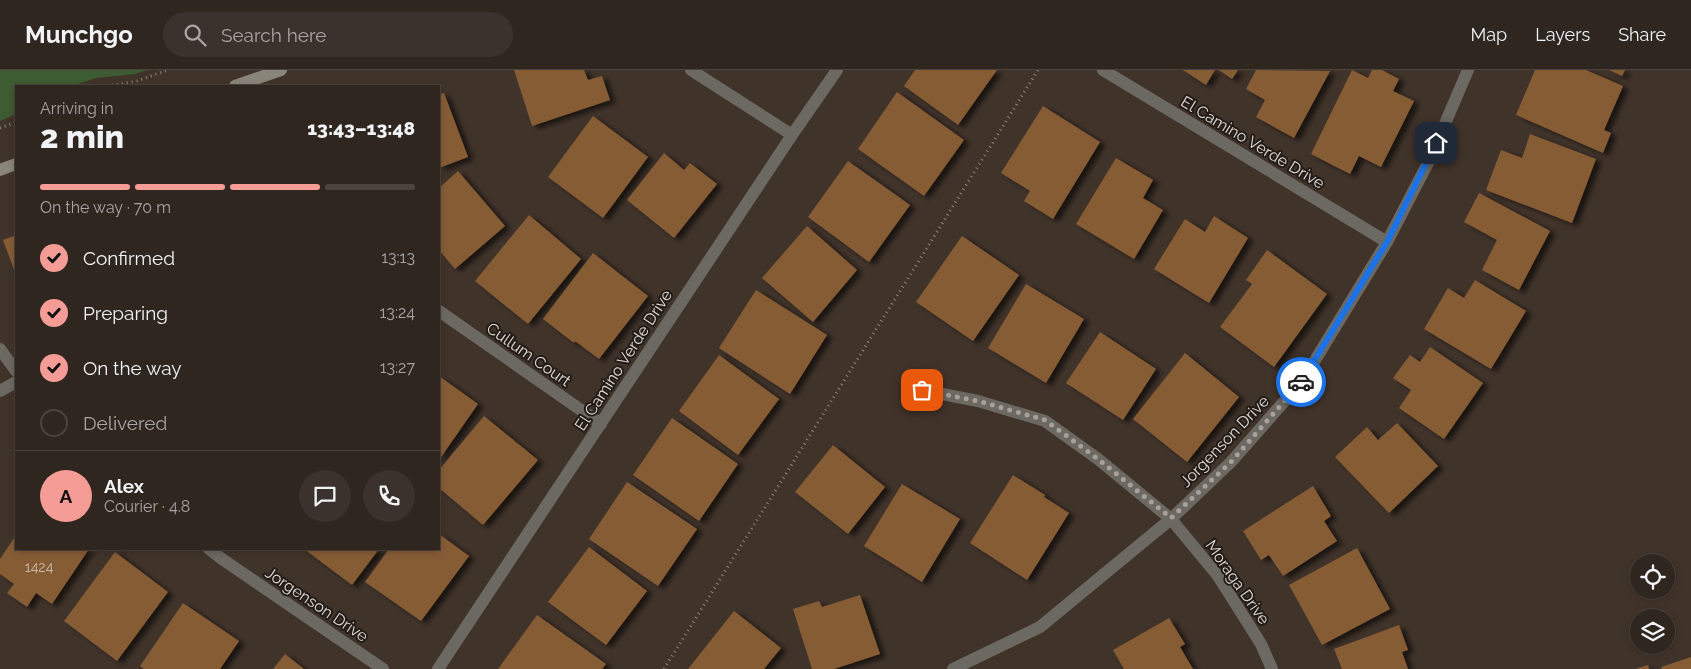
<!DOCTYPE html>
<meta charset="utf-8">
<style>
:root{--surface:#302620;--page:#3c322d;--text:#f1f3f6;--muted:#a8a5a5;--line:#4b433e;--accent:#f59c96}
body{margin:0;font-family:Raleway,sans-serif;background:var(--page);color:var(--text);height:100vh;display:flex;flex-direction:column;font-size:19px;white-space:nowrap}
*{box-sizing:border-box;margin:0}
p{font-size:16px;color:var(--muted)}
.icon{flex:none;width:28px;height:28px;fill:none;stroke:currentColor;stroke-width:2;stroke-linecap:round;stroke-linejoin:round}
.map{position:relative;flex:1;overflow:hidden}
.panel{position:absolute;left:15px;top:15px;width:425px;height:465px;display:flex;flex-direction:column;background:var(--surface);border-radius:0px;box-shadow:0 2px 8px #0003,0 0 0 1px var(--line)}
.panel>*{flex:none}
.fabs{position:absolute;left:1630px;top:484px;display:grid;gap:10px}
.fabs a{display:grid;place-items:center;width:45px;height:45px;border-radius:50%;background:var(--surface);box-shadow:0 2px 8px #0003,0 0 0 1px var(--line);font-size:25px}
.pin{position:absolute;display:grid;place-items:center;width:42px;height:42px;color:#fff;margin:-21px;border-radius:10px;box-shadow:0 2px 8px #0006}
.courier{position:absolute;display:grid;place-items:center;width:50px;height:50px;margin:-25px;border:4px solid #1a73e8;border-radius:50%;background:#fff;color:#222;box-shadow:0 1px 6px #0007}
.headline em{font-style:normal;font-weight:800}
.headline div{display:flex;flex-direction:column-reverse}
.headline{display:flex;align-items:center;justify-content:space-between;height:85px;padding:0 25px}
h1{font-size:32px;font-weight:800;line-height:38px}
.bar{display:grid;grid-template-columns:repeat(4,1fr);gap:8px 5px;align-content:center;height:60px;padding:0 25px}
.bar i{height:6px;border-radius:4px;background:var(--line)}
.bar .active{background:var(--accent)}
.bar p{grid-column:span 4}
.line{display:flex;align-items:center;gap:12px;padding:0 25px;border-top:1px solid var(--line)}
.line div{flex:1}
.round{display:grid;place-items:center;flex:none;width:52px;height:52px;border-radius:26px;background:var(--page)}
ol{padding:0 25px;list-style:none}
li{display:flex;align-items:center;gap:15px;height:55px}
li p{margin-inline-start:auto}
li .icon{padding:5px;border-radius:50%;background:var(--accent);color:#111;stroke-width:4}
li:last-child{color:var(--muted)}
li i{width:28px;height:28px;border:2px solid var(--line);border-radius:50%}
header{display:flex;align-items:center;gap:30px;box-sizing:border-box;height:70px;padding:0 25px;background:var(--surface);border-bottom:1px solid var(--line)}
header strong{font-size:24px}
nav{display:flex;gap:28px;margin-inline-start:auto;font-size:18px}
.search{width:350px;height:45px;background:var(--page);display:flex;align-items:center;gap:12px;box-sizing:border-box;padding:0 18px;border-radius:28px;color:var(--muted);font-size:19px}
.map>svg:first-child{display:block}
.green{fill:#3d5c32}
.building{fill:#865b35;filter:url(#shadow)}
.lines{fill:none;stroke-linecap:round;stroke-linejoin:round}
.path{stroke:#8d827b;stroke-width:3;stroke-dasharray:1 4;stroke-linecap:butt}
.street{stroke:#6c6962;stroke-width:12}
.secondary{stroke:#89857a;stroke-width:12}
.done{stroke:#a9a098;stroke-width:5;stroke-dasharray:0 9}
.route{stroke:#1a73e8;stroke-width:6}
.labels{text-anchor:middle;stroke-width:4;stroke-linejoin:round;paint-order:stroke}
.number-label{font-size:14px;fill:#cbbaac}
.street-label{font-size:16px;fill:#e2dad4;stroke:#221c18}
</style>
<header>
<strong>Munchgo</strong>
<div class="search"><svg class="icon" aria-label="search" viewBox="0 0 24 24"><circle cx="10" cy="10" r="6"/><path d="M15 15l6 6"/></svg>Search here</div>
<nav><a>Map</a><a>Layers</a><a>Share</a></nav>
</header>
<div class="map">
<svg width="1691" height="599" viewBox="0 0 1691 599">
<defs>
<filter id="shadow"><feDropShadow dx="5.5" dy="3" stdDeviation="2.5" flood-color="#0009"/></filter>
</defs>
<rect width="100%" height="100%" fill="#40332a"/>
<path class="green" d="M0 0H147L135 4 96 8 72 16H16V44L0 51Z"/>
<path class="building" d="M514 0H584L588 10 602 6 610 30 532 56Z
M915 0H997L958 55 904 16Z
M1183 0H1215L1206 15Z
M1219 0H1238L1232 9Z
M1256 0 1330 1 1294 68 1256 47 1265 30 1246 19Z
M1352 0 1368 8 1372 0H1382L1399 9 1393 21 1414 31 1381 97 1359 86 1350 104 1311 84Z
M1535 0H1586L1623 16 1604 60 1611 63 1603 83 1516 45Z
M1609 0H1625L1622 6Z
M897 22 964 70 924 126 858 79Z
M444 23 468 87 439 98V24Z
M1043 36 1100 72 1053 149 1024 131 1030 121 1001 103Z
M593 46 648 87 603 148 548 107Z
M1530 64 1596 89 1572 153 1486 120 1501 80 1522 88Z
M664 83 684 100 690 93 717 114 674 168 627 130Z
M1116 88 1153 110 1143 128 1163 140 1134 189 1076 154Z
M848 91 910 135 869 192 808 147Z
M458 101 505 156 455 199 439 180V118Z
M1479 123 1550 161 1519 220 1482 200 1497 170 1464 152Z
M529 145 581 189 528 254 475 211Z
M1214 146 1248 168 1209 233 1154 199 1185 149 1205 162Z
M807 156 857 200 813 252 762 208Z
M16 165V205L3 170Z
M962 166 1019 205 973 271 916 232Z
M1267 180 1327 224 1274 297 1220 257 1252 214 1246 210Z
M593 183 648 226 599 289 575 271 574 273 543 249Z
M1475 210 1526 241 1491 299 1424 259 1448 218 1464 228Z
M1026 214 1084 249 1046 313 988 278Z
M756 220 827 265 790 324 719 278Z
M1100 262 1156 299 1123 350 1066 313Z
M1430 277 1483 313 1444 369 1399 338 1411 320 1393 308 1410 285 1420 292Z
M1185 283 1239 327 1187 392 1133 349Z
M719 285 779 329 738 385 679 341Z
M439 306 478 334 439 390Z
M484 346 538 390 483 455 439 418V400Z
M672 348 738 394 699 451 633 405Z
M1397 353 1438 396 1389 443 1335 387 1367 357 1378 370Z
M833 375 885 417 848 464 795 422Z
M1013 405 1045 425 1044 427 1069 443 1027 510 970 473Z
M627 412 697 459 658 516 589 469Z
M902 414 960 449 922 512 864 476Z
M1313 416 1331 446 1324 451 1337 471 1283 506 1269 485 1261 490 1243 461Z
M439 464 469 486 421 551 365 512 389 479H439Z
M16 465V479H89L52 534 36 523 27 537 7 523 14 514 0 504V489Z
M589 477 647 521 606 575 548 532Z
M1357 478 1390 539 1322 575 1289 515Z
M304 479H379L352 515Z
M115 482 168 522 117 591 64 551Z
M860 525 880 584 834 599H812L793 539 819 531 822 537Z
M183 533 239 571 220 599H144L140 596Z
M734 541 781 578 764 599H688Z
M537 545 606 594 602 599H498Z
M1169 548 1185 574 1180 577 1193 599H1124L1113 580Z
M1399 555 1408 580 1402 582 1408 599H1342L1334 579Z
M285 584 304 599H273Z
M1691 587V599H1662L1661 597Z
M1648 595 1649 599H1635Z"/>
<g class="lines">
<path class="path" d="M107 16 137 11 168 0
M0 58 16 52
M664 599 1038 0"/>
<path class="street" d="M691 0 792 65
M1103 0 1387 172
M439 241 601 354
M0 279 16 301
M922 320 978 331 1045 351 1098 389 1171 449 1218 506 1261 574 1272 599
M0 321 16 312
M209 479 222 489 383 599
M438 599 792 65 837 0
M953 599 1040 557 1171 449 1231 392 1303 310 1387 172 1429 91 1468 0"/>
<path class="secondary" d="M235 16 281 0
M0 100 16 94"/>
</g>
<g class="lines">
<path class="done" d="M922 320 978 331 1045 350 1098 389 1171 448 1231 392 1301 312"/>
<path class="route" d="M1301 312 1387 172 1436 73"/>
</g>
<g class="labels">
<g class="number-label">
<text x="39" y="502">1424</text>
</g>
<g class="street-label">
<text transform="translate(1253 72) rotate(31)" y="6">El Camino Verde Drive</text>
<text transform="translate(529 284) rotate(35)" y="6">Cullum Court</text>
<text transform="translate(623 290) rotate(-57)" y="6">El Camino Verde Drive</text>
<text transform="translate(1224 371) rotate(-46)" y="6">Jorgenson Drive</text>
<text transform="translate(1238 512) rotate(55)" y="6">Moraga Drive</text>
<text transform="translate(317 534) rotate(34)" y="6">Jorgenson Drive</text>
</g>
</g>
</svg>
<div class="fabs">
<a><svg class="icon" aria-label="locate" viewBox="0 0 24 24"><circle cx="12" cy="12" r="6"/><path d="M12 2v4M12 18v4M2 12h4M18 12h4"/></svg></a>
<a><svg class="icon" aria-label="layers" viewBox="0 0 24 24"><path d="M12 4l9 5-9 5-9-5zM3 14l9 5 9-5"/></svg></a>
</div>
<div class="pin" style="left:922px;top:320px;background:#ea580c"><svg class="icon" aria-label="bag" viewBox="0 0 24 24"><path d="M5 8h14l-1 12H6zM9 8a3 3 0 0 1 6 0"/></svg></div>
<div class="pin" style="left:1436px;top:73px;background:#1f2937"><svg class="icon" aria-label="home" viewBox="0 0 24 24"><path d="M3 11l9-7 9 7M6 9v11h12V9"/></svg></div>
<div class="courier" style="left:1301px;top:312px"><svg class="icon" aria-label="car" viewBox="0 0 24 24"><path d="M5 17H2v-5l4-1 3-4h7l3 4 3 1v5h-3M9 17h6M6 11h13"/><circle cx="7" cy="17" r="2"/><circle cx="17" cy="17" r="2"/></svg></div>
<section class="panel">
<div class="headline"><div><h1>2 min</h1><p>Arriving in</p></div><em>13:43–13:48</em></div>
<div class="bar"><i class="active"></i><i class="active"></i><i class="active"></i><i></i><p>On the way · 70 m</p></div>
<ol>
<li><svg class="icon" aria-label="check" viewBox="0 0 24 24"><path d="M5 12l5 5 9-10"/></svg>Confirmed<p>13:13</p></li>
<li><svg class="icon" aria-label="check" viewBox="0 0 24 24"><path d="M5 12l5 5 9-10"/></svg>Preparing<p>13:24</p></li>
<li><svg class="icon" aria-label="check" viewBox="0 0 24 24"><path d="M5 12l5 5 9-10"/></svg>On the way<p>13:27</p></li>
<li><i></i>Delivered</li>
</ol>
<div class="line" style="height:90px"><b class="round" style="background:var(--accent);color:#111">A</b><div><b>Alex</b><p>Courier · 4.8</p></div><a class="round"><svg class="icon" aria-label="chat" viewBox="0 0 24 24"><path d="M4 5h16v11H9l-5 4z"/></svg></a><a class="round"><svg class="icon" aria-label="phone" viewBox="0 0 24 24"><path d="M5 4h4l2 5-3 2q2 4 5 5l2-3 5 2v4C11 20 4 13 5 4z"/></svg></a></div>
</section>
</div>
